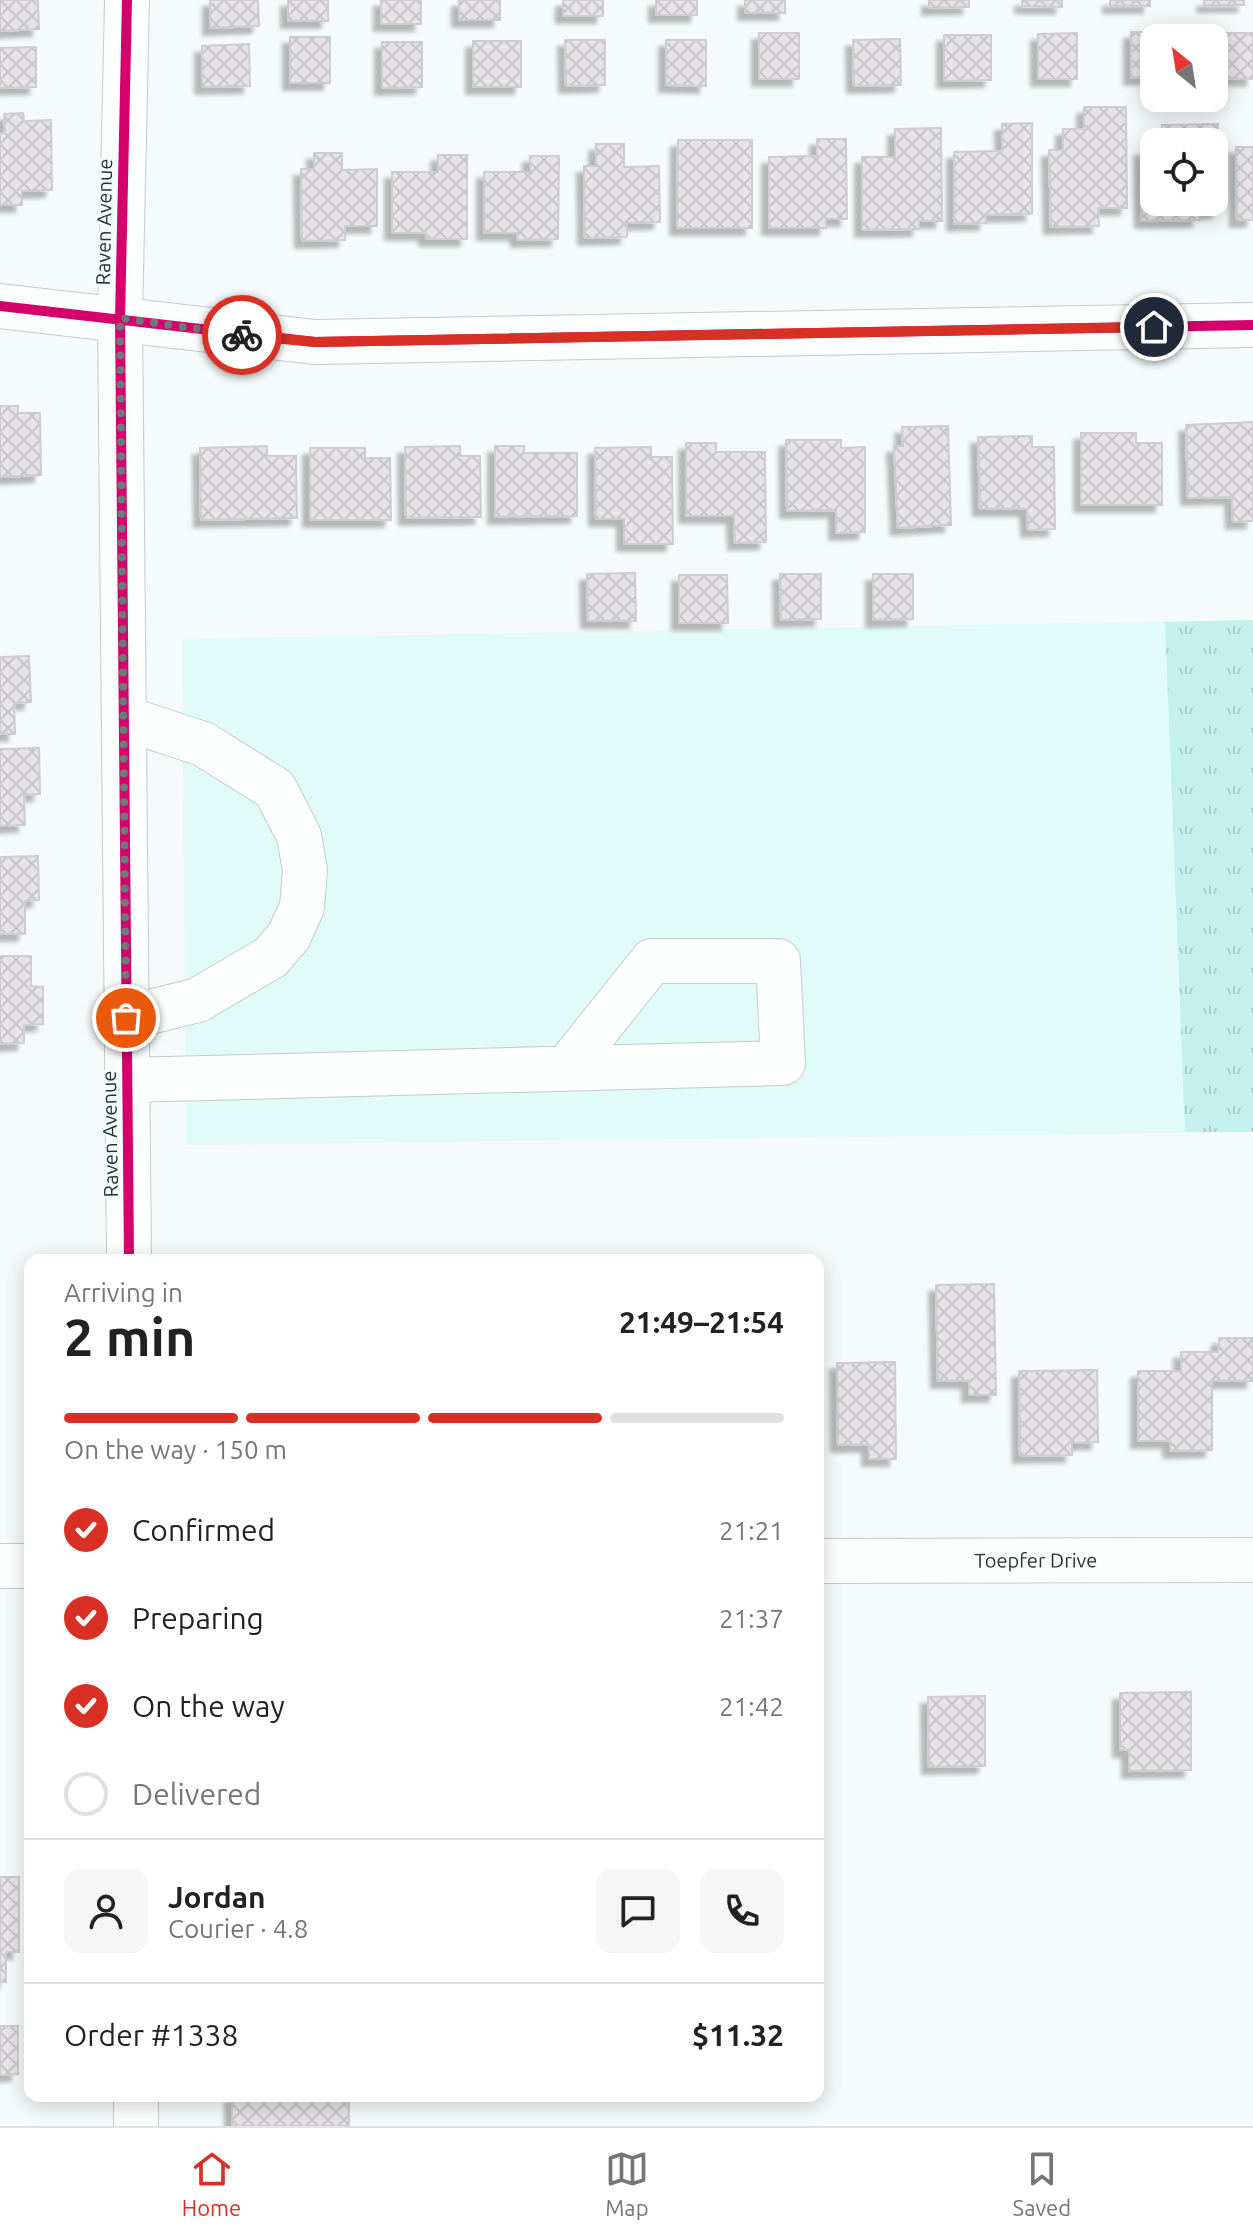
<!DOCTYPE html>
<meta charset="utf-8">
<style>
:root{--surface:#fff;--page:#f6f6f6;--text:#222;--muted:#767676;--line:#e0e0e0;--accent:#d93025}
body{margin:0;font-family:Ubuntu,sans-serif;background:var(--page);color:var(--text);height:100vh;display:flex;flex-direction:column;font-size:30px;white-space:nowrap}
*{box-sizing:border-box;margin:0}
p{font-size:26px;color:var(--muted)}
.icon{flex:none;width:44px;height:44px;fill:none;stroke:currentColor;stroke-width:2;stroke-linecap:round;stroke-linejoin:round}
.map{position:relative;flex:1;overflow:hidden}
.side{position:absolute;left:24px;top:1254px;width:800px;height:848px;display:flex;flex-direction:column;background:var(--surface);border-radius:16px;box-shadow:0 4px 20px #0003}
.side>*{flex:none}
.needle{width:52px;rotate:330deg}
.tools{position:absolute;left:1140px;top:24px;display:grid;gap:16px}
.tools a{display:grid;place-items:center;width:88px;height:88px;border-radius:16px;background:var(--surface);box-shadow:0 4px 20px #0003;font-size:40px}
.pin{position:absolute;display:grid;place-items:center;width:68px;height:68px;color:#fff;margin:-34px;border:4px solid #fff;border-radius:50%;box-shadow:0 2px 8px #0007}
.courier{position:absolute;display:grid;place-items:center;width:80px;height:80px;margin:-40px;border:6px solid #d93025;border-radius:50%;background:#fff;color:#222;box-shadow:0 2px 10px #0007}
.headline em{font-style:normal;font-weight:700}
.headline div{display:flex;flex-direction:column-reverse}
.headline{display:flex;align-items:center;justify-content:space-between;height:136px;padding:0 40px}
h1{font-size:52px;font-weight:700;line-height:60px}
.bar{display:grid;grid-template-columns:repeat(4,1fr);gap:12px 8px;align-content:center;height:96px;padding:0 40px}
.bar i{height:10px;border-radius:6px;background:var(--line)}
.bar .active{background:var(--accent)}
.bar p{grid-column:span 4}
.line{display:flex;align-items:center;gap:20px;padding:0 40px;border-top:2px solid var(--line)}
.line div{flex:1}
.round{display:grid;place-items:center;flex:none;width:84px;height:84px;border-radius:16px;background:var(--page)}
ol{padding:0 40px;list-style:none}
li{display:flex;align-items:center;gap:24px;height:88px}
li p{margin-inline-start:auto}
li .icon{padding:8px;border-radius:50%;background:var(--accent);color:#fff;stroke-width:4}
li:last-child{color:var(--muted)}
li i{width:44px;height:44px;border:4px solid var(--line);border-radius:50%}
.dock{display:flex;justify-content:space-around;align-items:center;height:112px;border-top:2px solid var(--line);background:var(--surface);font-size:22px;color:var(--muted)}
.dock a{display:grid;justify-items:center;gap:4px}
.dock .active{color:var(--accent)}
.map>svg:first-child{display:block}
.built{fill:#e1fbf9}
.park{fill:url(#park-tufts)}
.building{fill:url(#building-cross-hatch);stroke:#ceccce;stroke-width:2;filter:url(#shadow)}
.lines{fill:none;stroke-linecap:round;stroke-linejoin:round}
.minor-casing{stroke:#c2cccb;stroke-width:46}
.minor{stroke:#fdfefe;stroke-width:44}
.cycleway-casing{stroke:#f1fefd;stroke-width:15}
.cycleway{stroke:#d6006c;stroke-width:10}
.done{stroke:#6f7979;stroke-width:8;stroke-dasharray:0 14.4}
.route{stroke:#d93025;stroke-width:10}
.labels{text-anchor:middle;stroke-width:6;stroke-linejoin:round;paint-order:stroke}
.street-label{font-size:20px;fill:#273333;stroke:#f1fefd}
</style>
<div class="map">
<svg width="1253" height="2126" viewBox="0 0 1253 2126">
<defs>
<pattern id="park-tufts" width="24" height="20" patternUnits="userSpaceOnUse" patternTransform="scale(2)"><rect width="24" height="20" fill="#c4f0ee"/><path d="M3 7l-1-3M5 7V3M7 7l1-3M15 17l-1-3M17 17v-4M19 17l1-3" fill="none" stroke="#a8cecd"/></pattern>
<pattern id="building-cross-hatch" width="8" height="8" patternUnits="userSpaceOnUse" patternTransform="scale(2)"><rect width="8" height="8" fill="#e6e4e7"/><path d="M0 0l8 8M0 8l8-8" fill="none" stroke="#c5c4c7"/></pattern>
<filter id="shadow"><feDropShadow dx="-7" dy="7" stdDeviation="2" flood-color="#0004"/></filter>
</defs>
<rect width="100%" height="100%" fill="#f4fbfa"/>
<path class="built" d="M1253 620V1132L186 1145 182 639Z"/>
<path class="park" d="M1253 620V1132H1185L1165 622Z"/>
<path class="building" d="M0 0H38L39 29 0 31Z
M210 0H258L259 26 210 28Z
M288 0H328V21H288Z
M381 0H421V24H381Z
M459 0H500V20H459Z
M563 0H603V16H563Z
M656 0H697V15H656Z
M745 0H785V13H745Z
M929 0H969V7L929 8Z
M1022 0H1062V7L1022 6Z
M1110 0H1150V6H1110Z
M1204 0H1244V5H1204Z
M1131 32H1171V38H1154V77L1131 78Z
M759 33H799V79H759Z
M1077 33V79H1038V34Z
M1225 33H1253V79L1225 78Z
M944 35H991V80L944 81Z
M290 37H330V83H290Z
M900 39 901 85 854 86 853 40Z
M565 40H605V85L566 86Z
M666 40H706V86L666 85Z
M473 41H521V87H473Z
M382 42H422V87L382 88Z
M249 44 250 86 202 87V46Z
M36 47V87L0 88V48Z
M1084 107H1126L1127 208H1098L1099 226 1051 227 1049 150H1063V129H1084Z
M23 113 24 121 51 120 52 190 22 191V205H0V133H5L4 114Z
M1032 123V214L986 215V223L954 224V152L1002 151V124Z
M1218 124 1219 211 1199 212V220L1142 221 1141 149H1154V202H1214V142H1162V125Z
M941 128 942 221H919V229L862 230V157H895V129Z
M817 139H846L847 219H826V228H769V157L817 156Z
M678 140H752V228H677Z
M596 144H624V167L659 166 660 222 627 223V237L585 238 584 166H596Z
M1236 147H1253V220H1237Z
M314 153H342V170L377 169V226H345V240L302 241 301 169H314Z
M438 155H467V239H426V233H392V172H438Z
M530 156H559L558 239 518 240 517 233H484V172H530Z
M0 406H18V413H40L41 475 0 477Z
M1253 422V521L1233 522 1232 497 1188 498 1186 425Z
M948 426 951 525 898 528 894 446H903L902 427Z
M1081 433H1136V443H1162V505H1081Z
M1032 436V447H1054L1055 529 1028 530 1027 509H980L978 437Z
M786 440H841V448L865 447V532L836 533V510L787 511Z
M686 443H716V452H765L766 542 735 543 734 516H686Z
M267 446V456H296L297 518 201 520 200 448Z
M460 446V456H480L481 517 406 518 405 447Z
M495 446H524V453H577V516L495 517Z
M651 447V457H672L673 544H624V519H596L595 448Z
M310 448H365V458H390L391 520H310Z
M635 573 636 621H588L587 574Z
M780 574H821V619L781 620Z
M873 574H913V619L873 620Z
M679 575H727L728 623H679Z
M29 656 31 702 14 703 15 734H0V657Z
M39 748 40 794 24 795 25 825 0 826V749Z
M38 856 39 900 25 901V934H0V857Z
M0 956H31V986L43 987V1024L24 1025V1043L0 1044Z
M994 1284 996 1395H969V1381H938L936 1285Z
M1219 1338H1253V1381H1212V1450L1170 1451V1441H1138V1371H1181V1352H1218Z
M895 1362 896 1459H869V1445H838L837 1363Z
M1097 1370 1098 1442 1072 1443V1455L1020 1456 1019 1371Z
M1191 1692V1770L1129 1771V1750H1120V1693Z
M985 1696V1766L929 1767 928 1697Z
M0 1877H19V1952H6V1982H0Z
M0 2026H18V2074L0 2075Z
M232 2096H349V2126H232Z"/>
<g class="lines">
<defs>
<g id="minor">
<path d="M127 0 120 318 129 1260"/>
<path d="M0 306 315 342 1253 325"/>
<path d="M124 718 203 744 275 789 299 836 305 870 302 907 289 936 271 957 198 1000 126 1018"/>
<path d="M127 1080 783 1063 778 961H652L568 1066"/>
<path id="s1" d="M818 1561 1253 1560"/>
<path d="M0 1566H30"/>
<path d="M136 2096V2126"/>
</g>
</defs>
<use href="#minor" class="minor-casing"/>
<use href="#minor" class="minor"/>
<defs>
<path id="cycleway" d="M127 0 120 318 129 1260
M0 306 315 342 1253 325"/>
</defs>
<use href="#cycleway" class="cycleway-casing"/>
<use href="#cycleway" class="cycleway"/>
</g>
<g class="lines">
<path class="done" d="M126 1018 120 318 242 335"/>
<path class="route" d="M242 335 315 342 1154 327"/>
</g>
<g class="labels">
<g class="street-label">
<text transform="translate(104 222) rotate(-89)" y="7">Raven Avenue</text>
<text transform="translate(110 1134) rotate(-91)" y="7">Raven Avenue</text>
<text dy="7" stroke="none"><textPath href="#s1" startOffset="218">Toepfer Drive</textPath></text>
</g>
</g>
</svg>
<div class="tools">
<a><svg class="needle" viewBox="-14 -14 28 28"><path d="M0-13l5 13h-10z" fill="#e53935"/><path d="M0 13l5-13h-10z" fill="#767676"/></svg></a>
<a><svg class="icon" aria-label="locate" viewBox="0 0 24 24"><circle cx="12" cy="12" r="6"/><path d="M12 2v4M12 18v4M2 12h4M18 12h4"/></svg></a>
</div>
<div class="pin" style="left:126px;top:1018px;background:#ea580c"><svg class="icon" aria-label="bag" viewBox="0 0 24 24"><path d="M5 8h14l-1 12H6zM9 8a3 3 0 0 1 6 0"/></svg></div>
<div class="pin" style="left:1154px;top:327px;background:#1f2937"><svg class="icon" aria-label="home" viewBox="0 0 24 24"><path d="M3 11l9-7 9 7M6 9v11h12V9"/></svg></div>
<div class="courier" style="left:242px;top:335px"><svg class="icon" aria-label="bike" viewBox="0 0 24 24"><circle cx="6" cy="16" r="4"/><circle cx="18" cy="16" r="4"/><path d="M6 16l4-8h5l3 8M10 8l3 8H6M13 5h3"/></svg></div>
<section class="side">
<div class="headline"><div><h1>2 min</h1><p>Arriving in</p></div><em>21:49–21:54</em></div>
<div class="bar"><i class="active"></i><i class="active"></i><i class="active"></i><i></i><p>On the way · 150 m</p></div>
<ol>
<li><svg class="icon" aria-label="check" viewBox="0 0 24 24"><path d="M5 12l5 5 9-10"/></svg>Confirmed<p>21:21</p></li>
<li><svg class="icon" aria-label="check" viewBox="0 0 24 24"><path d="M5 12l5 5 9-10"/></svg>Preparing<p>21:37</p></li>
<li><svg class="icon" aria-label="check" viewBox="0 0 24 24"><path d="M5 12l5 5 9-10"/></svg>On the way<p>21:42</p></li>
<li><i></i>Delivered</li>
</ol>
<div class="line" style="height:144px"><a class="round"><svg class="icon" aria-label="person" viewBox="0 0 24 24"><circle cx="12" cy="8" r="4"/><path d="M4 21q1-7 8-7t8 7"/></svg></a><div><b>Jordan</b><p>Courier · 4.8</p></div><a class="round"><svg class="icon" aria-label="chat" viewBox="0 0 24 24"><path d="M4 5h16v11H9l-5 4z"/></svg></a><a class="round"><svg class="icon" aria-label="phone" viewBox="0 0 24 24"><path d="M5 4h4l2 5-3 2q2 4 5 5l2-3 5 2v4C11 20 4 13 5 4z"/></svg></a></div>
<div class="line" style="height:104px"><div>Order #1338</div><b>$11.32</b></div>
</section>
</div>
<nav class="dock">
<a class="active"><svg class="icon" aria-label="home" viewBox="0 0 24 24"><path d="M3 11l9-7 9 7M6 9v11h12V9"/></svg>Home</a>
<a><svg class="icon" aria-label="map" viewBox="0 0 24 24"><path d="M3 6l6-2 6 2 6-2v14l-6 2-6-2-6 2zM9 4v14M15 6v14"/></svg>Map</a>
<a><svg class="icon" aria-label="saved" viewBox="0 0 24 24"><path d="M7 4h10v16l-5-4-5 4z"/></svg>Saved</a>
</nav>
